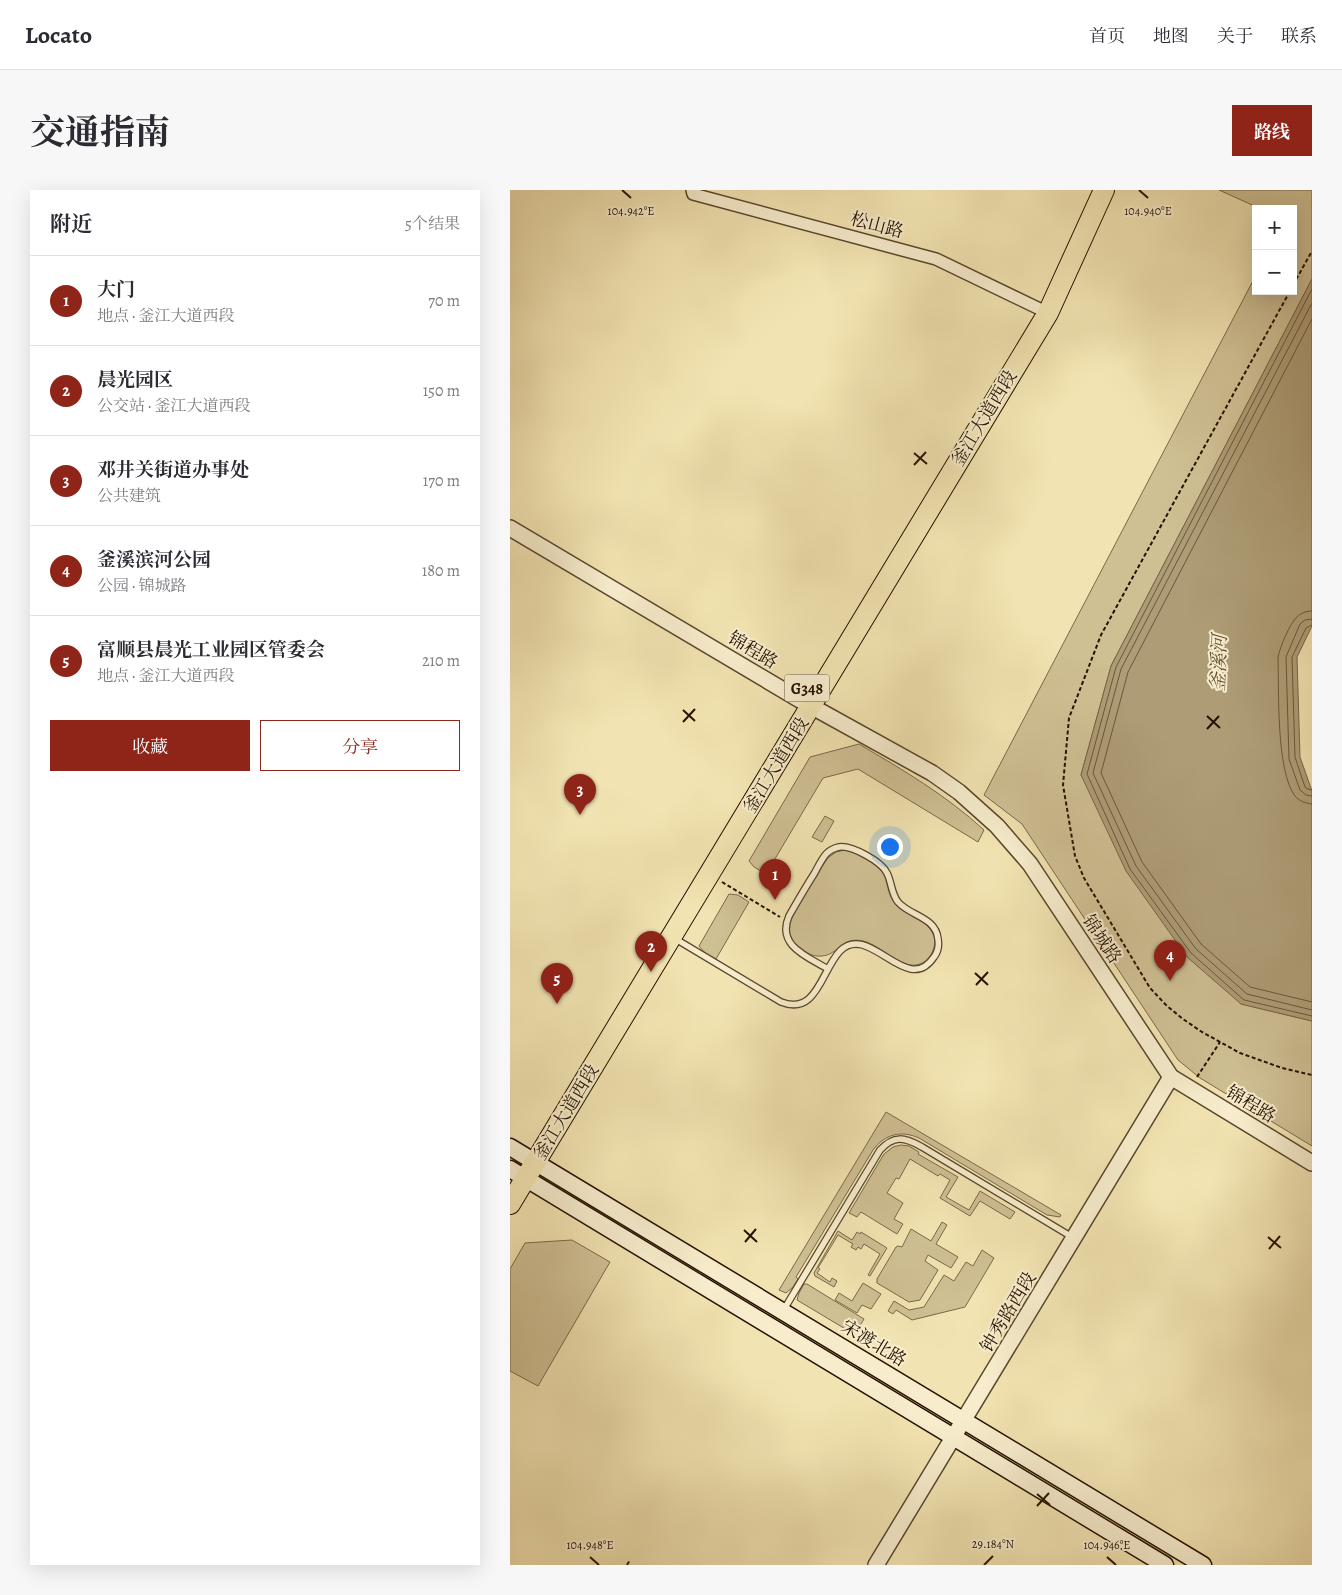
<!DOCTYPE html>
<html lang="zh">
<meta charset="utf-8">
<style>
:root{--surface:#fff;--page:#f7f7f7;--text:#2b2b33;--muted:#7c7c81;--line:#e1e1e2;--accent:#8f2418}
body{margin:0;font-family:Alegreya,"Noto Serif SC",serif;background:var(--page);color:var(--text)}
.controls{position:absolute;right:15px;top:15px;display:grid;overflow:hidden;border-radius:0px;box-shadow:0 5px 20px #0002}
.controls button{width:45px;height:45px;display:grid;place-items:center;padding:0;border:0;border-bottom:1px solid var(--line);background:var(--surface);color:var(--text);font:25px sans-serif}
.you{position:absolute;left:379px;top:656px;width:18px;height:18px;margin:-12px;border:4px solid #fff;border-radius:50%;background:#1a73e8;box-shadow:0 0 0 8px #1a73e833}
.badge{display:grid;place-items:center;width:32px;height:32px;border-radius:50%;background:var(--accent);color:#fff;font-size:16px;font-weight:700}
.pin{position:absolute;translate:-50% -41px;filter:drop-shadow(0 1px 2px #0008)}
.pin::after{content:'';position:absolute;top:26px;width:18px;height:15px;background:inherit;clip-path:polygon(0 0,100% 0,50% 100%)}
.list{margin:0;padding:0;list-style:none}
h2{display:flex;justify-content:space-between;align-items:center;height:65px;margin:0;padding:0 20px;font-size:21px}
h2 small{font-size:16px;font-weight:400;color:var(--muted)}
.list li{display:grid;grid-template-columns:32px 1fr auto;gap:15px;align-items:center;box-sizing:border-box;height:90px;padding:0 20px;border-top:1px solid var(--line)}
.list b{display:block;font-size:19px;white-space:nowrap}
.list p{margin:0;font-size:16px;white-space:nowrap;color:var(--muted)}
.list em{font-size:16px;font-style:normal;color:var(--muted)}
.actions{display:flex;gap:10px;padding:15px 20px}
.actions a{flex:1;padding:11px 0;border:1px solid var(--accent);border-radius:0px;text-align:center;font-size:18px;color:var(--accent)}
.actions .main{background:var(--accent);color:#fff}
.map{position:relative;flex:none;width:802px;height:1375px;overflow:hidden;border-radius:0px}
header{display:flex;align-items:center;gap:30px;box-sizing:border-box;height:70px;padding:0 25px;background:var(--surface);border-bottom:1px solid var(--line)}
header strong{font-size:24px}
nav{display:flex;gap:28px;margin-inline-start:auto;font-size:18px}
.intro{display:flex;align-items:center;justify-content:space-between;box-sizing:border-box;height:120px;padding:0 30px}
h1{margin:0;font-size:35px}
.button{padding:12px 22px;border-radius:0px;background:var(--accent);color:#fff;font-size:18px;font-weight:700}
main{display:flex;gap:30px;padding:0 30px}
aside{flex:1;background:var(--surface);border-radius:0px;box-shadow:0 5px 20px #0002}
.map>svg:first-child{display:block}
.green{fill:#cfc094;stroke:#7a684a}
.water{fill:#ad9c75;stroke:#776446}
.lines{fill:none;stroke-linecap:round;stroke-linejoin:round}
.shore{stroke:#6a563a;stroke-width:1}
.service-casing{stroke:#59462c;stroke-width:8}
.minor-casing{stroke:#59462c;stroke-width:14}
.tertiary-casing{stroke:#59462c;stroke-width:18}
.secondary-casing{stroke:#261100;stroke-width:19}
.trunk-casing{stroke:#261100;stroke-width:22}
.path{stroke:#261100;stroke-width:2;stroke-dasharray:4 2.5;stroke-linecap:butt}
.service{stroke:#f7edcd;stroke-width:5.5}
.minor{stroke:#f7edcd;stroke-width:11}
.tertiary{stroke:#f7edcd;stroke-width:15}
.secondary{stroke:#f7edcd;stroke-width:16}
.trunk{stroke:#f2e4b2;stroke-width:20}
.ticks{fill:none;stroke:#261100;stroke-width:2}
.labels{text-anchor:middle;stroke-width:4;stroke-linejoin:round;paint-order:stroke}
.shield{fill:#f7edcd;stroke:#65533e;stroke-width:1}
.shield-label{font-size:16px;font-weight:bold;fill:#261100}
.street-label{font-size:18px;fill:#261100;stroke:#f7edcd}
.water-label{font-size:19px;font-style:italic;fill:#635035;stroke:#f7edcd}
.ticks-label{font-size:12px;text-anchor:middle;fill:#261100;stroke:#f7edcd;stroke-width:4;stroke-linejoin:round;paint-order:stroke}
</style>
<header>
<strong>Locato</strong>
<nav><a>首页</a><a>地图</a><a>关于</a><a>联系</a></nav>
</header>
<div class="intro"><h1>交通指南</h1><a class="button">路线</a></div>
<main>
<aside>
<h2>附近<small>5个结果</small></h2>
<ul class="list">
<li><span class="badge">1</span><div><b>大门</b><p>地点 · 釜江大道西段</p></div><em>70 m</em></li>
<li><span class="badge">2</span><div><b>晨光园区</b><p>公交站 · 釜江大道西段</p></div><em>150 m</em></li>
<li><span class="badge">3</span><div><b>邓井关街道办事处</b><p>公共建筑</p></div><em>170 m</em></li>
<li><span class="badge">4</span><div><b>釜溪滨河公园</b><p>公园 · 锦城路</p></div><em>180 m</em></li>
<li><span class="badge">5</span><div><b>富顺县晨光工业园区管委会</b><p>地点 · 釜江大道西段</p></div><em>210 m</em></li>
</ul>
<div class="actions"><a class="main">收藏</a><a>分享</a></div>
</aside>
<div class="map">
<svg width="802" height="1375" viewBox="0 0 802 1375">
<rect width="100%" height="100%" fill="#f2e4b2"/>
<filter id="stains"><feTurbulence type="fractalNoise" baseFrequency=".004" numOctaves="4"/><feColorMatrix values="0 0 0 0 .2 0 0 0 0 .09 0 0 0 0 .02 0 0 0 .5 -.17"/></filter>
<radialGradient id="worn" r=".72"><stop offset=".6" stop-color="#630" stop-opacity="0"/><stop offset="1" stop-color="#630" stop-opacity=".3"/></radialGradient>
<g class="green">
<polygon points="709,0 802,0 802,89 601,476 571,585 731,814 802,831 802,956 690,888 668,870 512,634 474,605 746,85 746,101 783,101 783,19 751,19"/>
<path d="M 349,554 C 393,580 436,605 474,640 L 468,652 L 348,579 L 313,588 L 256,684 L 244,677 L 239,671 L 300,567 Z"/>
<polygon points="315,626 324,631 312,652 302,647"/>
<path d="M 335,660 C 348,663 370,674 375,687 C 378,697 379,707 386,715 C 395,725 412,728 420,739 C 424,744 426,750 424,757 C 423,762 419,769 414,772 C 394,785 372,755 353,751 C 332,746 328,765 312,766 C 303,767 297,763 291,758 C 283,753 278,746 279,736 C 280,726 311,677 319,667 L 326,662 Z"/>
<polygon points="219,704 228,705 239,712 206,769 195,763 189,756"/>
<path d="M 376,922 L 551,1025 L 550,1027 L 537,1025 L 409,948 C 391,940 375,944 363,960 L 286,1087 L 288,1089 L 283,1097 L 276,1103 L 269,1100 Z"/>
<polygon points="391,955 399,956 409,962 408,964 448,987 436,1007 459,1020 470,1001 505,1022 500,1029 470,1011 460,1026 430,1008 440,990 430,984 428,986 400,969 389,989 386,988 377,1003 393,1013 384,1029 393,1034 387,1044 351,1022 347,1027 339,1023 374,964 383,957"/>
<polygon points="432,1032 437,1035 426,1054 448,1067 441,1078 418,1065 415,1071 428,1080 410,1110 399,1112 367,1093 367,1089 386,1057 388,1056 392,1057 401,1039 421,1051"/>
<polygon points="328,1041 342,1050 347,1042 350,1044 351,1042 377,1058 360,1086 358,1085 370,1064 354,1054 351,1059 348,1057 346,1060 341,1057 343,1054 328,1045 308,1078 310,1079 307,1083 320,1092 322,1088 327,1091 324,1097 305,1086 304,1083"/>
<polygon points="62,1050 100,1072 28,1196 0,1181 0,1079 15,1053"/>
<polygon points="472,1060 484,1068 455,1117 402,1130 386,1120 383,1124 378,1121 384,1111 399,1120 414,1117 434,1085 444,1091 456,1072 463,1076"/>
<polygon points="353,1093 371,1104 361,1119 352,1115 347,1123 325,1110 329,1103 342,1111"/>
<path d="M 294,1094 L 297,1094 L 354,1129 C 350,1136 347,1141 337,1140 L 287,1110 L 289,1103 Z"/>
</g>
<polygon class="water" points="802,89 802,436 787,467 790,567 802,601 802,831 731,814 677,767 616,681 571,585 601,476"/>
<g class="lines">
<g class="shore">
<polyline points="802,99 606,477 577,584 620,679 681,763 734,810 802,826"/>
<polyline points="802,113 611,479 583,583 626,676 686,759 737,804 802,820"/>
<polyline points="802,129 618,482 591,583 632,672 691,754 740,797 802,812"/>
<path d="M 802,421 C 796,421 791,423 787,427 C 780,433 770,457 768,467 C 769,500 766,581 785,606 C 789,611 795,613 802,614"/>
<polyline points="802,429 795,430 790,434 776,467 779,569 790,600 796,605 802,606"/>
<polyline points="802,435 796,438 782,467 785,567 795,597 798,599 802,600"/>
</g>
<defs>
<g id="service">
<path d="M 164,748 L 271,812 C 307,826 311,781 330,761 C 359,731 397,808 424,767 C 428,762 429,755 428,749 C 426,727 400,726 388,712 C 381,703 382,693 377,683 C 372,672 342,655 329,657 C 324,658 319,661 316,664 C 311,670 308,677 304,684 C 295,698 287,712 279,726 C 266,756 298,767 318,779"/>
<path d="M 273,1121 L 370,960 C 384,945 394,947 412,957 L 562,1047"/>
</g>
<polyline id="minor" points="182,0 183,4 426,69 538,123"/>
<g id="tertiary">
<polyline points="0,338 290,510 422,583 449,602 487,636 520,674 661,887 802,973"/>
<polyline points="366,1375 661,887"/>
</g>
<g id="secondary">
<polyline points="0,957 693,1375"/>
<polyline points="0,979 655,1375"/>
</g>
<polyline id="trunk" points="0,1014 538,123 594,0"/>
</defs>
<use href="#service" class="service-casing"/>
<use href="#minor" class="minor-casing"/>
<use href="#tertiary" class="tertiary-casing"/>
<use href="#secondary" class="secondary-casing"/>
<use href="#trunk" class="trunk-casing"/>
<g class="path">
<polyline points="783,95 802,61"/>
<polyline points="780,101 591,445 559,528 553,595 565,666 574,688 640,798 657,816 673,829 692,842 730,863 772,878 802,885"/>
<polyline points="212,692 270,727"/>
<polyline points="687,887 710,852"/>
<polyline points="117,1375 120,1370"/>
</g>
<use href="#service" class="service"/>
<use href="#minor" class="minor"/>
<use href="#tertiary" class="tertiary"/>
<use href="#secondary" class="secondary"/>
<use href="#trunk" class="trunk"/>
</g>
<path class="ticks" d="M 112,0 L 121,8M 629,0 L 638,8M 404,263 L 417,274M 404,275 L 416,262M 173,520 L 185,531M 697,526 L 710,538M 173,532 L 185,519M 697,539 L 709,526M 465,783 L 478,795M 466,795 L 478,782M 234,1040 L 247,1052M 758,1047 L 771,1058M 235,1052 L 246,1039M 759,1059 L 770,1046M 527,1304 L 540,1315M 527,1316 L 539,1303M 80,1367 L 89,1375M 597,1367 L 606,1375M 474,1375 L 483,1366"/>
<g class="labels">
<rect class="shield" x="274.5" y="484.5" width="45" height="27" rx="4"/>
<g class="shield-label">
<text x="297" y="504">G348</text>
</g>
<g class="street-label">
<text transform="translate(367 35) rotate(15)" y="6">松山路</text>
<text transform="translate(474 228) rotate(-59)" y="6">釜江大道西段</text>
<text transform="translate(243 460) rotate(31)" y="6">锦程路</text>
<text transform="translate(266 575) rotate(-59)" y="6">釜江大道西段</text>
<text transform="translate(592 749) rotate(56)" y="6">锦城路</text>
<text transform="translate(741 914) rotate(31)" y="6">锦程路</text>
<text transform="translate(56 922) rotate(-59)" y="6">釜江大道西段</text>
<text transform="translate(498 1122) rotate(-59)" y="6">钟秀路西段</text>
<text transform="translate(364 1153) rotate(31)" y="6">宋渡北路</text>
</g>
<g class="water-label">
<text transform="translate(708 473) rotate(-88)" y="7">釜溪河</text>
</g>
</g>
<g class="ticks-label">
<text x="121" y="25">104.942°E</text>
<text x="638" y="25">104.940°E</text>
<text x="483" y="1358">29.184°N</text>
<text x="80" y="1359">104.948°E</text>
<text x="597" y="1359">104.946°E</text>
</g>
<rect width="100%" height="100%" filter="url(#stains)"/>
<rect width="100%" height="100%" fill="url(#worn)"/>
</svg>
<div class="controls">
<button>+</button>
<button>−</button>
</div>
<div class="you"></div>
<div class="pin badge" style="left:265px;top:710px">1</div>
<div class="pin badge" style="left:141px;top:782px">2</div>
<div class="pin badge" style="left:70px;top:625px">3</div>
<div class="pin badge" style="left:660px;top:791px">4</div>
<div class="pin badge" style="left:47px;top:814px">5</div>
</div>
</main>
